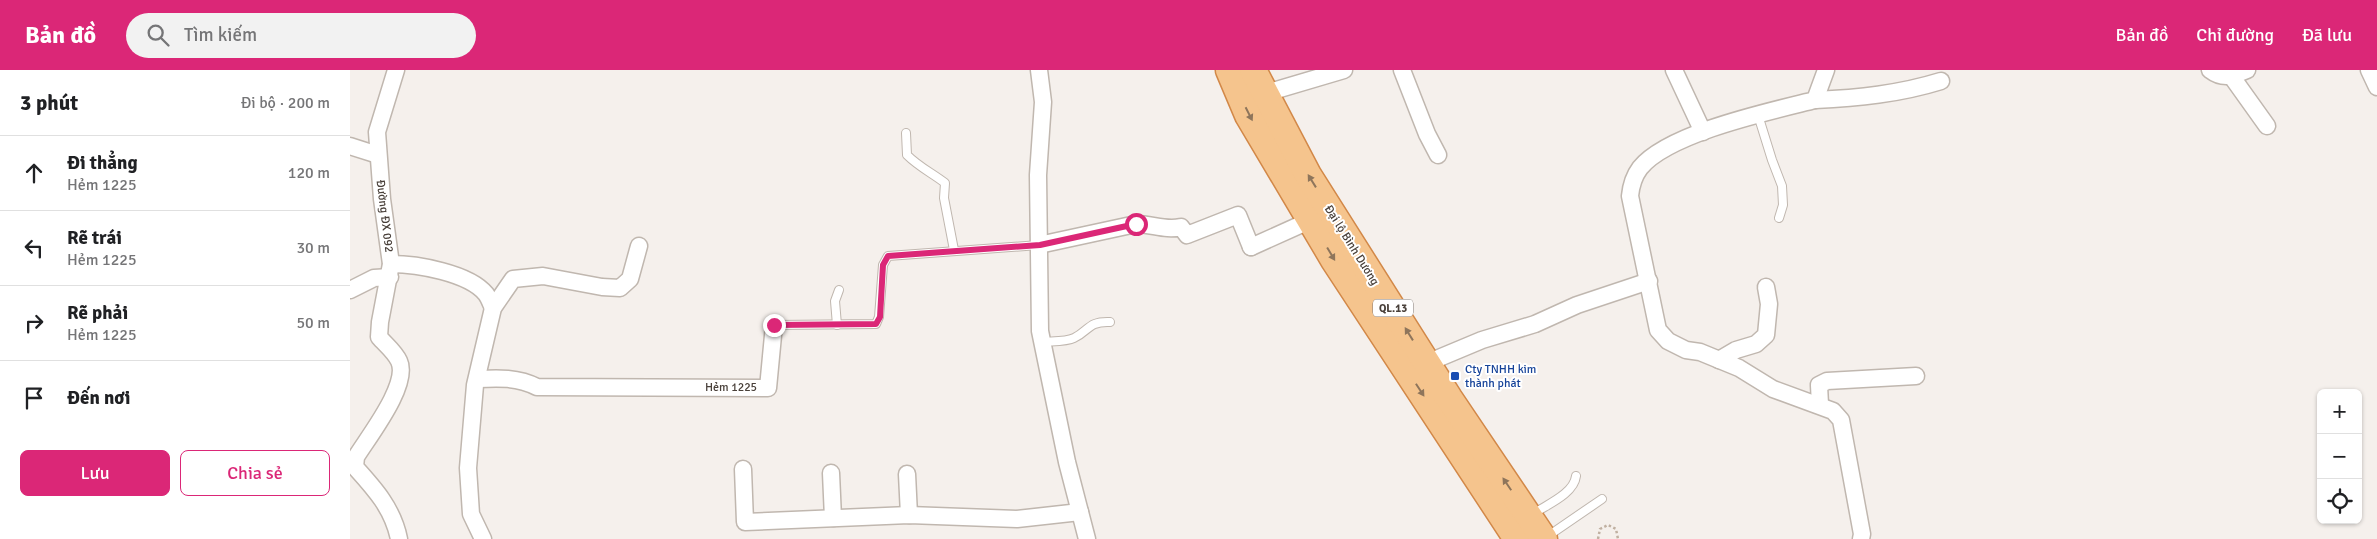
<!DOCTYPE html>
<html lang="vi">
<meta charset="utf-8">
<style>
:root{--surface:#fff;--page:#f2f2f2;--text:#202124;--muted:#757577;--line:#e0e0e0;--accent:#db2777}
body{margin:0;font-family:Signika,sans-serif;background:var(--page);color:var(--text)}
.controls{position:absolute;right:15px;bottom:15px;display:grid;overflow:hidden;border-radius:8px;box-shadow:0 1px 4px #0004}
.controls button{width:45px;height:45px;display:grid;place-items:center;padding:0;border:0;border-bottom:1px solid var(--line);background:var(--surface);color:var(--text);font:25px sans-serif}
.stop{position:absolute;width:15px;height:15px;margin:-11px;border:4px solid #db2777;border-radius:50%;background:#fff}
.stop.end{background:#db2777;border-color:#fff;box-shadow:0 1px 5px #0008}
.list{margin:0;padding:0;list-style:none}
h2{display:flex;justify-content:space-between;align-items:center;height:65px;margin:0;padding:0 20px;font-size:21px}
h2 small{font-size:16px;font-weight:400;color:var(--muted)}
.list li{display:grid;grid-template-columns:32px 1fr auto;gap:15px;align-items:center;box-sizing:border-box;height:75px;padding:0 20px;border-top:1px solid var(--line)}
.list b{display:block;font-size:19px;white-space:nowrap}
.list p{margin:0;font-size:16px;white-space:nowrap;color:var(--muted)}
.list em{font-size:16px;font-style:normal;color:var(--muted)}
.actions{display:flex;gap:10px;padding:15px 20px}
.actions a{flex:1;padding:11px 0;border:1px solid var(--accent);border-radius:8px;text-align:center;font-size:18px;color:var(--accent)}
.actions .main{background:var(--accent);color:#fff}
.icon{flex:none;width:28px;height:28px;fill:none;stroke:currentColor;stroke-width:2;stroke-linecap:round;stroke-linejoin:round}
.map{position:relative;flex:none;width:2027px;height:469px;overflow:hidden}
header{display:flex;align-items:center;gap:30px;box-sizing:border-box;height:70px;padding:0 25px;background:var(--accent);color:#fff}
header strong{font-size:24px}
nav{display:flex;gap:28px;margin-inline-start:auto;font-size:18px}
.search{width:350px;height:45px;background:var(--page);display:flex;align-items:center;gap:12px;box-sizing:border-box;padding:0 18px;border-radius:28px;color:var(--muted);font-size:19px}
main{display:flex}
aside{flex:1;background:var(--surface)}
.map>svg:first-child{display:block}
.lines{fill:none;stroke-linecap:round;stroke-linejoin:round}
.service-casing{stroke:#c0b7af;stroke-width:10}
.minor-casing{stroke:#c0b7af;stroke-width:19}
.trunk-casing{stroke:#d28848;stroke-width:29}
.path{stroke:#c0b0a1;stroke-width:2.5;stroke-dasharray:2.5 2.5;stroke-linecap:butt}
.service{stroke:#fff;stroke-width:8}
.minor{stroke:#fff;stroke-width:16}
.trunk{stroke:#f5c48d;stroke-width:26}
.oneway{fill:#8e755b}
.route{stroke:#db2777;stroke-width:6}
.transit-dot{fill:#1a4fb4;stroke:#fff;stroke-width:2}
.labels{text-anchor:middle;stroke-width:4;stroke-linejoin:round;paint-order:stroke}
.shield{fill:#fff;stroke:#807975;stroke-width:1}
.shield-label{font-size:11px;font-weight:bold;fill:#49403a}
.street-label{font-size:12px;fill:#49403a;stroke:#fff}
.transit-label{font-size:12px;fill:#164399;stroke:#fff;text-anchor:start}
</style>
<header>
<strong>Bản đồ</strong>
<div class="search"><svg class="icon" aria-label="search" viewBox="0 0 24 24"><circle cx="10" cy="10" r="6"/><path d="M15 15l6 6"/></svg>Tìm kiếm</div>
<nav><a>Bản đồ</a><a>Chỉ đường</a><a>Đã lưu</a></nav>
</header>
<main>
<aside>
<h2>3 phút<small>Đi bộ · 200 m</small></h2>
<ul class="list">
<li><svg class="icon" aria-label="ahead" viewBox="0 0 24 24"><path d="M12 20V5M6 11l6-6 6 6"/></svg><div><b>Đi thẳng</b><p>Hẻm 1225</p></div><em>120 m</em></li>
<li><svg class="icon" aria-label="left" viewBox="0 0 24 24"><path d="M17 20v-9H6M10 6l-5 5 5 5"/></svg><div><b>Rẽ trái</b><p>Hẻm 1225</p></div><em>30 m</em></li>
<li><svg class="icon" aria-label="right" viewBox="0 0 24 24"><path d="M7 20v-9h11M14 6l5 5-5 5"/></svg><div><b>Rẽ phải</b><p>Hẻm 1225</p></div><em>50 m</em></li>
<li><svg class="icon" aria-label="arrive" viewBox="0 0 24 24"><path d="M6 21V4h12l-3 4 3 4H6"/></svg><div><b>Đến nơi</b></div></li>
</ul>
<div class="actions"><a class="main">Lưu</a><a>Chia sẻ</a></div>
</aside>
<div class="map">
<svg width="2027" height="469" viewBox="0 0 2027 469">
<rect width="100%" height="100%" fill="#f5f0ec"/>
<g class="lines">
<defs>
<g id="service">
<polyline points="1408,45 1422,90 1432,116 1433,135 1429,148"/>
<path d="M 556,63 L 557,85 C 569,97 582,103 595,113 L 594,128 L 604,180"/>
<polyline points="424,255 526,254 529,247 533,195 538,186 689,175"/>
<polyline points="487,255 485,231 489,220"/>
<path d="M 692,272 C 701,271 716,272 724,268 C 739,261 738,251 760,252"/>
<path d="M 1183,444 C 1196,435 1224,424 1226,406"/>
<polyline points="1198,466 1252,429"/>
</g>
<g id="minor">
<path d="M 46,0 L 27,62 L 32,129 L 41,194 L 30,252 L 29,267 C 35,274 45,282 49,291 C 60,314 19,366 6,387 L 5,397 C 25,419 43,439 49,469"/>
<polyline points="689,0 693,32 688,105 690,261 717,392 737,469"/>
<polyline points="1052,0 1077,64 1088,85"/>
<polyline points="1324,0 1353,62"/>
<path d="M 1476,0 L 1465,30 C 1421,41 1318,63 1290,98 C 1284,106 1281,116 1280,126 L 1308,260 L 1318,271 L 1336,280 L 1350,282 L 1389,298 L 1423,319 L 1483,341 L 1491,350 L 1512,464 L 1511,469"/>
<path d="M 1860,0 C 1873,10 1883,6 1897,0"/>
<polyline points="2019,0 2027,17"/>
<polyline points="1882,7 1917,56"/>
<polyline points="916,23 994,0"/>
<path d="M 1465,30 C 1508,28 1549,24 1591,11"/>
<polyline points="0,76 28,85"/>
<path d="M 689,175 L 786,154 C 802,154 816,161 831,157 L 837,165 L 888,145 L 901,177"/>
<polyline points="901,177 961,150"/>
<path d="M 41,194 C 67,194 119,203 136,224 C 139,228 141,234 143,238"/>
<polyline points="0,220 24,208 40,207"/>
<polyline points="1369,290 1386,280 1406,274 1416,265 1419,234 1416,217"/>
<polyline points="1077,293 1132,270 1185,254 1227,235 1299,211"/>
<path d="M 127,309 C 148,308 168,307 187,317 L 418,318 L 424,255"/>
<polyline points="1470,335 1469,315 1477,311 1566,306"/>
<polyline points="393,399 395,452 559,445 667,449 730,442"/>
<polyline points="481,403 483,448"/>
<polyline points="557,404 559,445"/>
<polyline points="133,469 121,444 118,398 125,315 143,238 163,209 193,206 252,217 270,218 280,209 289,176"/>
</g>
<g id="trunk">
<polyline points="879,0 898,45 984,190 1167,469"/>
<polyline points="903,0 958,105 1099,328 1194,469"/>
</g>
</defs>
<use href="#service" class="service-casing"/>
<use href="#minor" class="minor-casing"/>
<use href="#trunk" class="trunk-casing"/>
<polyline class="path" points="1248,469 1250,459 1258,455 1266,459 1268,469"/>
<use href="#service" class="service"/>
<use href="#minor" class="minor"/>
<use href="#trunk" class="trunk"/>
</g>
<defs><path id="oneway-solid" d="M-6-.8H1V-3.2L6.5 0L1 3.2V.8H-6Z" transform="scale(1.25)"/></defs>
<g class="oneway">
<use href="#oneway-solid" transform="translate(899 44) rotate(63)"/>
<use href="#oneway-solid" transform="translate(962 111) rotate(-122)"/>
<use href="#oneway-solid" transform="translate(981 184) rotate(59)"/>
<use href="#oneway-solid" transform="translate(1059 264) rotate(-122)"/>
<use href="#oneway-solid" transform="translate(1070 320) rotate(57)"/>
<use href="#oneway-solid" transform="translate(1157 414) rotate(-124)"/>
</g>
<g class="lines">
<polyline class="route" points="424,255 526,254 530,247 533,195 538,186 690,175 786,154"/>
</g>
<rect class="transit-dot" x="1100" y="301" width="10" height="10" rx="2.5"/>
<g class="labels">
<rect class="shield" x="1023" y="229.5" width="40" height="17" rx="4"/>
<g class="shield-label">
<text x="1043" y="242">QL.13</text>
</g>
<g class="street-label">
<text transform="translate(35 146) rotate(83)" y="4">Đường ĐX 092</text>
<text transform="translate(1002 175) rotate(58)" y="4">Đại lộ Bình Dương</text>
<text x="381" y="321">Hẻm 1225</text>
</g>
<g class="transit-label">
<text x="1115" y="303">Cty TNHH kim<tspan x="1115" dy="14">thành phát</tspan></text>
</g>
</g>
</svg>
<div class="controls">
<button>+</button>
<button>−</button>
<button><svg class="icon" aria-label="locate" viewBox="0 0 24 24"><circle cx="12" cy="12" r="6"/><path d="M12 2v4M12 18v4M2 12h4M18 12h4"/></svg></button>
</div>
<div class="stop" style="left:786px;top:154px"></div>
<div class="stop end" style="left:424px;top:255px"></div>
</div>
</main>
